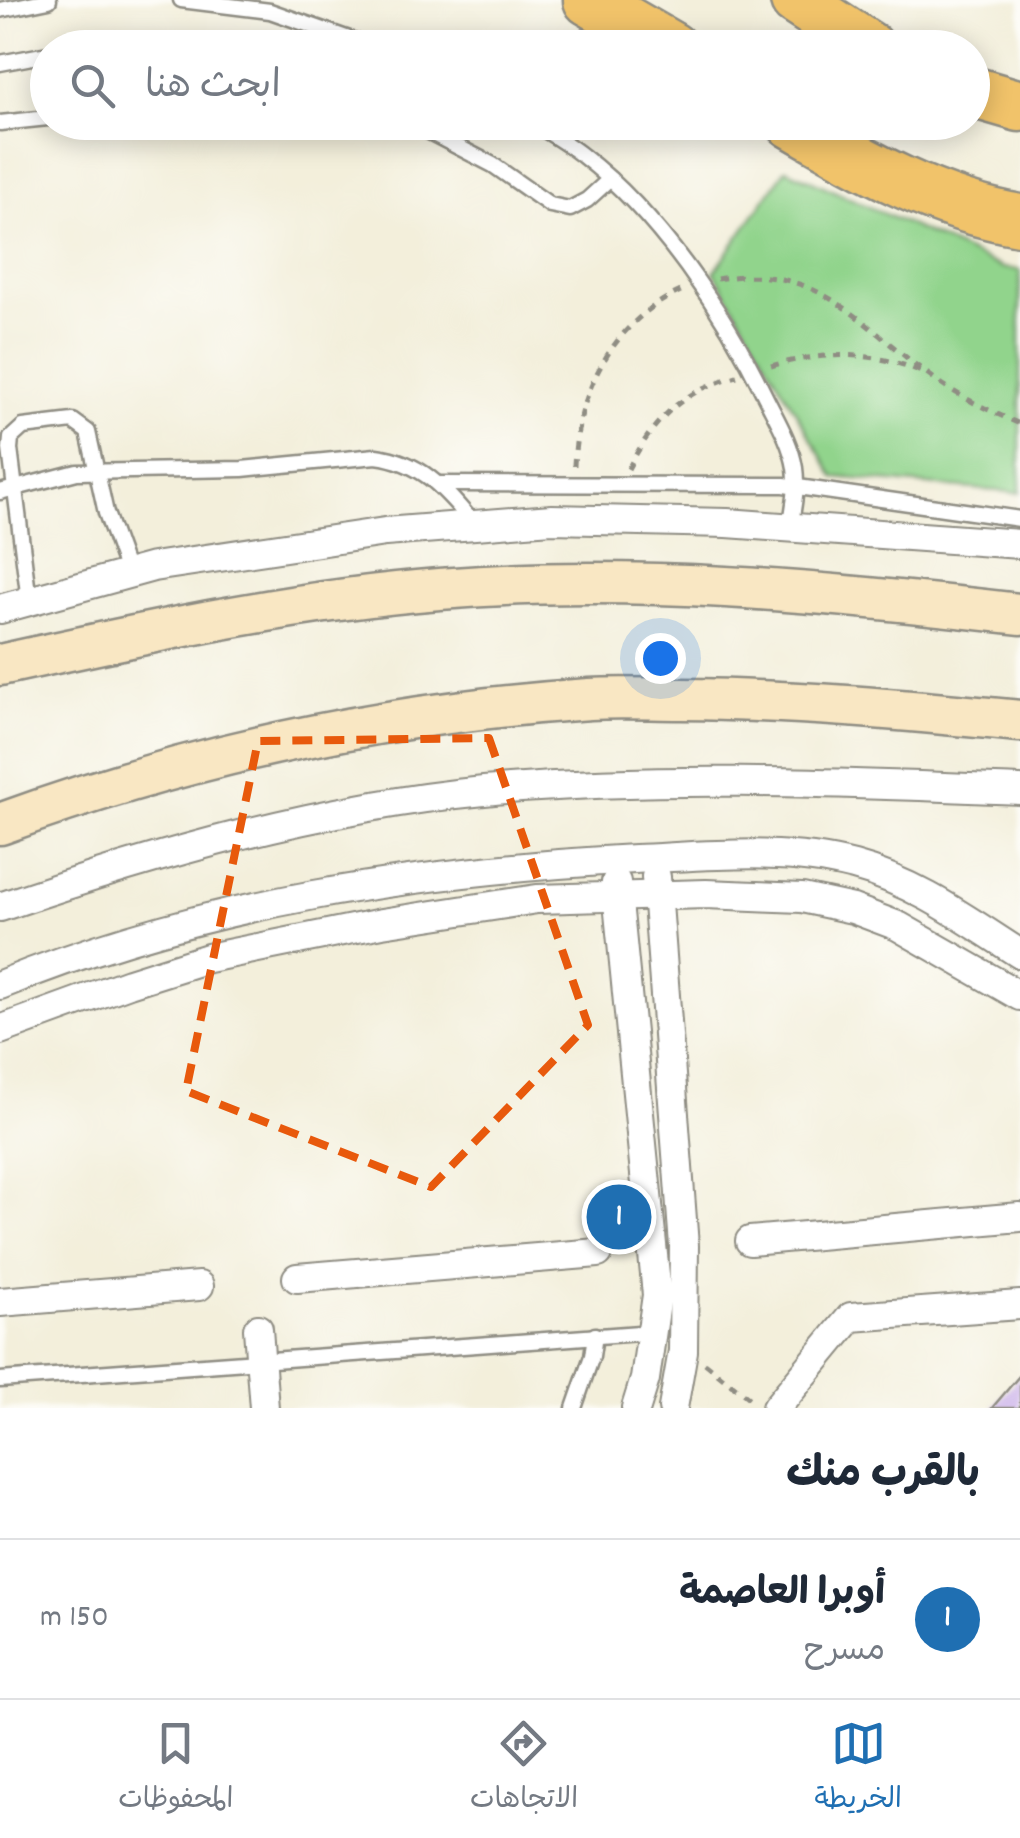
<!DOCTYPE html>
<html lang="ar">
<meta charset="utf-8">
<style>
:root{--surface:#fff;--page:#f6f6f7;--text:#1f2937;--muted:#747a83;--line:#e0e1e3;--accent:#1f6fb2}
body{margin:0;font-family:Dekko,"Playpen Sans Arabic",sans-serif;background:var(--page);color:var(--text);direction:rtl}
.you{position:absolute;left:660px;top:658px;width:35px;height:35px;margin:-25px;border:8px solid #fff;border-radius:50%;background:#1a73e8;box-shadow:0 0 0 15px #1a73e833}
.badge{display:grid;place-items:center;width:65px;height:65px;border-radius:50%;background:var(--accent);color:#fff;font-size:32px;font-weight:700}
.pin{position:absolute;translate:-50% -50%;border:5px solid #fff;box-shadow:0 2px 10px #0006}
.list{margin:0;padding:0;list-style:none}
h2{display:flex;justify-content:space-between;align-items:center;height:130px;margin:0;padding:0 40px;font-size:42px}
h2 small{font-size:32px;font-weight:400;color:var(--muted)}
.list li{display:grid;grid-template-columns:65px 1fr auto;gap:30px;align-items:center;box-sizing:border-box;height:160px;padding:0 40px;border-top:2px solid var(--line)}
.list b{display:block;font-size:38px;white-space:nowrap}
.list p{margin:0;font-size:32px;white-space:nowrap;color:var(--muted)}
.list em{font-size:32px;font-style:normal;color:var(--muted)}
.icon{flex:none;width:55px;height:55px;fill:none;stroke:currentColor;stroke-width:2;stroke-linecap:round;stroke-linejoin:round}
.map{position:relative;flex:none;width:1020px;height:1408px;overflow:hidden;direction:ltr}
.search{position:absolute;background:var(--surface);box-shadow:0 5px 25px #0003;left:30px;right:30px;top:30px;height:110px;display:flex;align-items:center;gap:25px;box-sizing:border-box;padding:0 35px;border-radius:55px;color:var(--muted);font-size:38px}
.sheet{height:290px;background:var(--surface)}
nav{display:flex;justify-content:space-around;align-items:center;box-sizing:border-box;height:140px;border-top:2px solid var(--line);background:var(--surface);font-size:28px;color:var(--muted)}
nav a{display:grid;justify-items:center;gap:5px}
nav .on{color:var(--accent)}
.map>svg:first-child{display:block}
.green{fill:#91d48c;stroke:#5e805c;stroke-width:2.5}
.building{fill:#ceb5eb}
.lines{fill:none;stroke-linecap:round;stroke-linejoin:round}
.lane-casing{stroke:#8f8d83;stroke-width:19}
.street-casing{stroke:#8f8d83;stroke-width:32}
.secondary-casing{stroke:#8f8d83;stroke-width:45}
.highway-casing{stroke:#8f8d83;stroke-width:55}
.path{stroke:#8f8d83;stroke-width:5;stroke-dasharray:8 8;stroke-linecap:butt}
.lane{stroke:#fff;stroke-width:14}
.street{stroke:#fff;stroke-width:28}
.secondary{stroke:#f9e7c3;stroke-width:40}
.highway{stroke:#f1c36a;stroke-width:50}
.marked{fill:none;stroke:#e8590c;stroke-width:8;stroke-dasharray:20 12;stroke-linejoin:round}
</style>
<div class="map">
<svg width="1020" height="1408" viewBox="0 0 1020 1408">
<rect width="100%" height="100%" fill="#fdfcf7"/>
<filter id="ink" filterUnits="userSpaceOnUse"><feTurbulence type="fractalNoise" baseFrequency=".01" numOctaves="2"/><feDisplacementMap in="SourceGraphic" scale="20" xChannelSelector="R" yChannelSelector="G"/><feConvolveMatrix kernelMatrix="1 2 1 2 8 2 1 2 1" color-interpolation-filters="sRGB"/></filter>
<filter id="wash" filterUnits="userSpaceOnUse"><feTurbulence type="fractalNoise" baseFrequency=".0048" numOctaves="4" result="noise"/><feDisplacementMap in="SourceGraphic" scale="40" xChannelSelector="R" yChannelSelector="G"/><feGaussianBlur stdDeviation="2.25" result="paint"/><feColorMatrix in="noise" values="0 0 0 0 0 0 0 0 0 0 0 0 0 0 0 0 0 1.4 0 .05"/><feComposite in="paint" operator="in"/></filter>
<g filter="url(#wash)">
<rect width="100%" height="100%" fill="#f3efdb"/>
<polygon class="green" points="786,169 1003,268 1020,270 1020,493 834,477 714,272"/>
<g id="blocks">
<polygon class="building" points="1020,1375 1020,1408 992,1408"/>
</g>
</g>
<g filter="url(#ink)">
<use href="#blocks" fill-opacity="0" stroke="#8f8d83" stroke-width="2.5"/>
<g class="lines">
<defs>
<g id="lane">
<polyline points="181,0 270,11 375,48"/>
<polyline points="0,10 49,0"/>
<polyline points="0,63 48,54"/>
<polyline points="410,122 493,165 550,205 570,209 587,200 610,179"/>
<path d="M 532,122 C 549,133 567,143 583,156 C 658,214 725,313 766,398 C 777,420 791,443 795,468 C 798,489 793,508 790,529"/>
<polyline points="0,123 48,118"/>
<polyline points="440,484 784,485 1020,519"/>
<path d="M 0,492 L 77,472 L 242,469 L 376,456 C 423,462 445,490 475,525"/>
<polyline points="29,601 10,449 11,438 23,427 73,421 88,432 106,513 128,574"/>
<polyline points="0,1380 653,1332"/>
<polyline points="574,1408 592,1356 595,1335"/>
</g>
<g id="street">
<polyline points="0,609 153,567 385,532 552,519 727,523 1020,544"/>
<polyline points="656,877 684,1246 683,1351 673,1408"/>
<polyline points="616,882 657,1295 645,1379 636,1408"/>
<path d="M 0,907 C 156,854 319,807 484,791 C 664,775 840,783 1020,790"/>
<path d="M 0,985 C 203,902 418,871 635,859 C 706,856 784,847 854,866 C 915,882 967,920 1020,954"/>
<polyline points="0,1030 129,983 208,958 382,923 537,899 706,894 802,898 853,909 898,926 1020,996"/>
<polyline points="750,1241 1020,1217"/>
<polyline points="297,1278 598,1253"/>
<polyline points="0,1302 199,1286"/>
<polyline points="258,1329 264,1408"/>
<polyline points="776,1408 851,1317 1020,1305"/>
</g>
<g id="secondary">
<path d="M 0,665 C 145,633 291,601 439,589 C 632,573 828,592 1020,614"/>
<path d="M 0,824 C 189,755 389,712 590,699 C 620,697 651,699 681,699 C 795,700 907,710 1020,721"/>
</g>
<g id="highway">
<polyline points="589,0 672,48"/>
<polyline points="796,0 870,48"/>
<polyline points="972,92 1020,106"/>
<path d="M 791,122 C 862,164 937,206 1020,220"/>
</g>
</defs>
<use href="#lane" class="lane-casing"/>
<use href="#street" class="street-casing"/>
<use href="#secondary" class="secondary-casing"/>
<use href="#highway" class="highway-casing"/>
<g class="path">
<path d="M 717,279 C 820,262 858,324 932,377 C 959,397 990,411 1020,424"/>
<path d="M 771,366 C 821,352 874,350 921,372"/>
<path d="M 574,466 C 577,392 613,320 683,290"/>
<path d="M 628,469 C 655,418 680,392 737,376"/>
<polyline points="705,1363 751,1400"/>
</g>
<use href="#lane" class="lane"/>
<use href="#street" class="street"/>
<use href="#secondary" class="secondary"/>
<use href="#highway" class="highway"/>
</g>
</g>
<path class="marked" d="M 489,738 L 588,1025 L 431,1187 L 186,1091 L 258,741 Z"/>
</svg>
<div class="you"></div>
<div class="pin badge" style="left:619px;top:1217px">1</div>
<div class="search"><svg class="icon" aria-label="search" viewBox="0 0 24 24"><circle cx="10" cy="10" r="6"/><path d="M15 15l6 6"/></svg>ابحث هنا</div>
</div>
<section class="sheet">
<h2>بالقرب منك<small></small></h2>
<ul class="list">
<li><span class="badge">1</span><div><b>أوبرا العاصمة</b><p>مسرح</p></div><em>150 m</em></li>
</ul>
</section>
<nav>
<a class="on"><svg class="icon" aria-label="map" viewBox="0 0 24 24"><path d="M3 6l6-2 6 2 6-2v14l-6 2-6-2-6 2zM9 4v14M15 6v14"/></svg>الخريطة</a>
<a><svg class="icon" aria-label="directions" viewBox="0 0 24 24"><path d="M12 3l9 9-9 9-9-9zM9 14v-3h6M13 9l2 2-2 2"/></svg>الاتجاهات</a>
<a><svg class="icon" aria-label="saved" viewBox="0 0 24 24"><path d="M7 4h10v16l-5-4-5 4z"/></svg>المحفوظات</a>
</nav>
